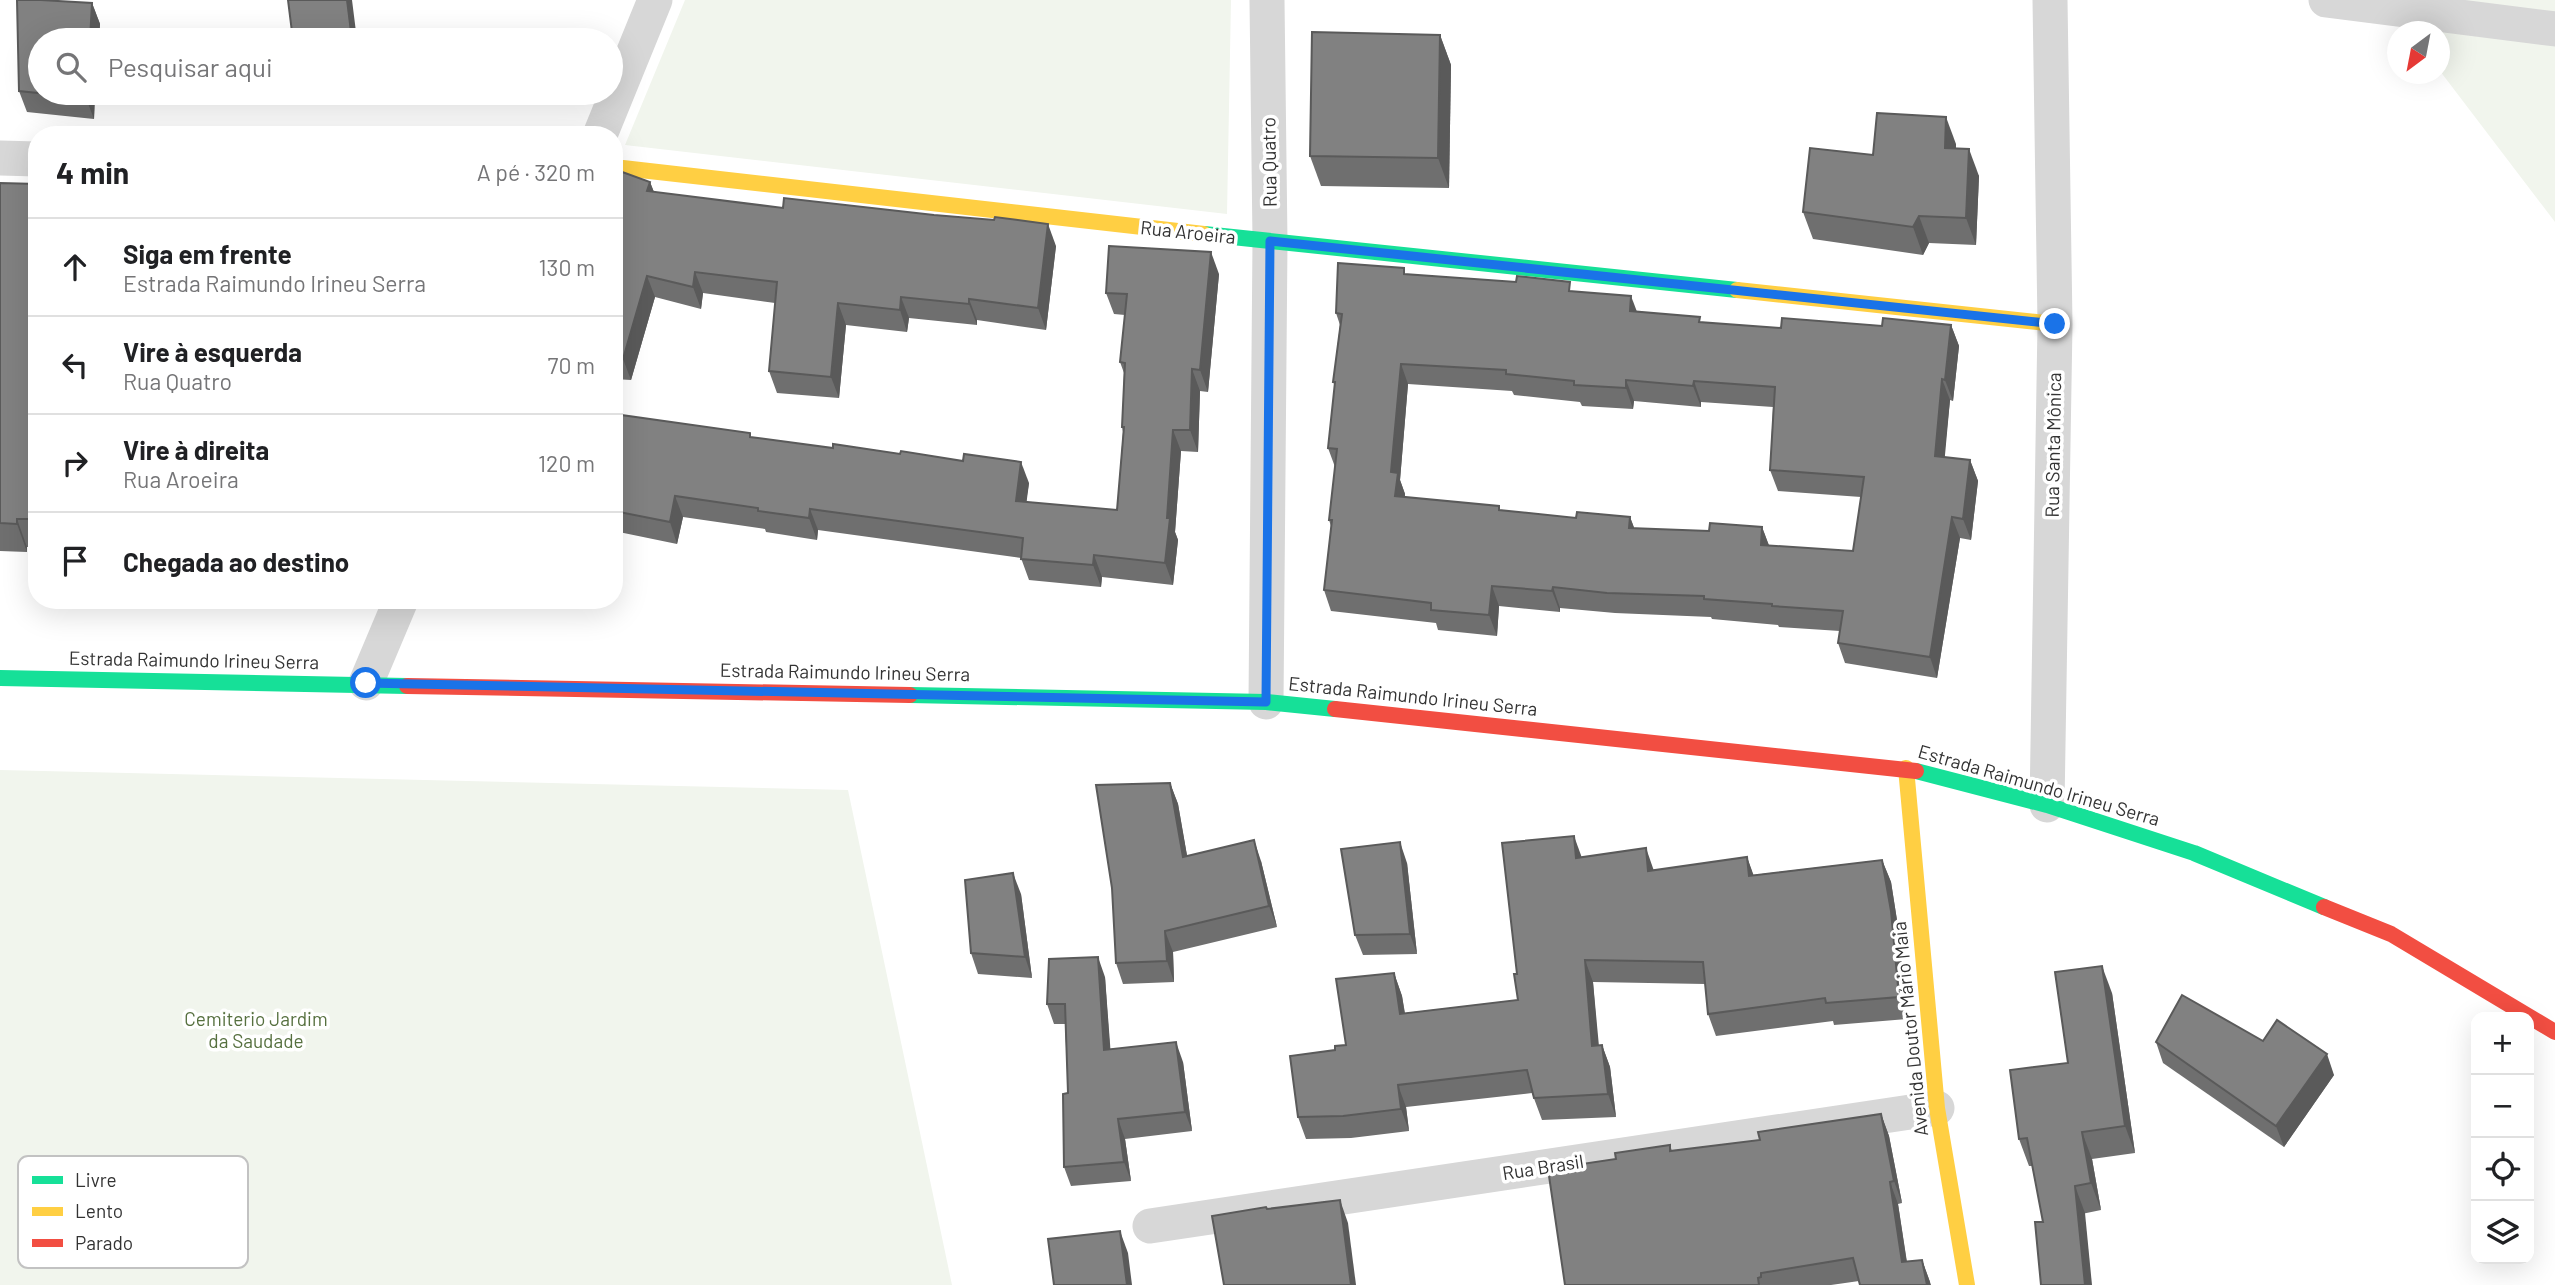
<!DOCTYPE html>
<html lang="pt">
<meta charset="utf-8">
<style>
:root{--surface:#fff;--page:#f6f6f6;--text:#202124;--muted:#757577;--line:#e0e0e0}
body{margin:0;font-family:Barlow,sans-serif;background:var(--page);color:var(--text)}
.controls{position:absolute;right:21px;bottom:21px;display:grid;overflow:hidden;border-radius:14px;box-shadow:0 7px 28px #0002}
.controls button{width:63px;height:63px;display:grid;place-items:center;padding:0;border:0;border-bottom:2px solid var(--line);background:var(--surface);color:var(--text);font:35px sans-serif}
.compass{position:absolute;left:2387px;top:21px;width:63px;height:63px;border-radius:50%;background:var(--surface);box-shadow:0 7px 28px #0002;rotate:212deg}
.stop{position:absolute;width:21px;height:21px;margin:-16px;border:5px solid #1a73e8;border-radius:50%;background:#fff}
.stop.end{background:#1a73e8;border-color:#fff;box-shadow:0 2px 7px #0008}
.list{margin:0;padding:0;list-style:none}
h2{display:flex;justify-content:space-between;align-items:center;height:91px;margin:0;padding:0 28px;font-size:30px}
h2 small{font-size:23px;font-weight:400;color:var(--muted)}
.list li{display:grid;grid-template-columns:46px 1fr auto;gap:21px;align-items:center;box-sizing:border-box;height:98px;padding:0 28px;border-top:2px solid var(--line)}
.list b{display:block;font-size:26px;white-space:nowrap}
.list p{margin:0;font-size:23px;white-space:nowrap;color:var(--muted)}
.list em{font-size:23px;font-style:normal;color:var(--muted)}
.icon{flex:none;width:38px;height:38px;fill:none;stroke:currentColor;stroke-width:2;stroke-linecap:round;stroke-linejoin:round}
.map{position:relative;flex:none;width:2555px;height:1285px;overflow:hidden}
.search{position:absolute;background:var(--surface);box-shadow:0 7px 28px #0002;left:28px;top:28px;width:595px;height:77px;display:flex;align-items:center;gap:18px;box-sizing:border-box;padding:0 24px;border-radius:38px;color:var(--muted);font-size:26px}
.panel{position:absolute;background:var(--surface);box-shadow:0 7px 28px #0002;left:28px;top:126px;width:595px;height:483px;border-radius:28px}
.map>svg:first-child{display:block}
.green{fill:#f1f5ed}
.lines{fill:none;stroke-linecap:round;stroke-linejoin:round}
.street{stroke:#d7d7d7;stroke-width:35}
.fast{stroke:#16e098;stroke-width:16}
.slow{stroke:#ffcf43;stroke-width:16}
.jam{stroke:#f24e42;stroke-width:16}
.wall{fill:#6f6f6f;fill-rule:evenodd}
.shaded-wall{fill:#5a5a5a}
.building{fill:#818181;stroke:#5a5a5a;stroke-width:2;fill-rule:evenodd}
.route{stroke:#1a73e8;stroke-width:9}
.labels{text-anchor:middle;stroke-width:7;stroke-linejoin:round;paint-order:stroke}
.street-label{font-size:19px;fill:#333;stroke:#fff}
.park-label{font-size:19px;fill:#56703f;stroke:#fff}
.key{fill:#fff;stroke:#c2c2c2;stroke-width:2}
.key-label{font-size:19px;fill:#333}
</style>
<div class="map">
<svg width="2555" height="1285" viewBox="0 0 2555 1285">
<rect width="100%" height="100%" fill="#fff"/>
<g class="green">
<polygon points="685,0 1231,0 1227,214 625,145"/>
<polygon points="2386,0 2555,0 2555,222 2440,71 2440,32 2410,31"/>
<polygon points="0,770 848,790 952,1285 0,1285"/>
</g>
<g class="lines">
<g class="street">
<polyline points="2326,0 2555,29"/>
<polyline points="600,135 655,0"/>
<polyline points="0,158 37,159"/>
<polyline points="366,683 401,600"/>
<polyline points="1266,702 1270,241 1267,0"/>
<polyline points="2047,805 2055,324 2050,0"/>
<polyline points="1150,1226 1937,1108"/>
</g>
<g class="fast">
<polyline points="1204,234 1737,290"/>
<polyline points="0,678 407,686"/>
<polyline points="910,695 1266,702 1335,709"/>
<polyline points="1916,771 2047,805 2194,853 2324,907"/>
</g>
<g class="slow">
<polyline points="614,167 1204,234"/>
<polyline points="1737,290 2055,324"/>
<polyline points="1906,768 1937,1108 1967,1285"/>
</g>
<g class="jam">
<polyline points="407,686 910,695"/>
<polyline points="1335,709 1916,771"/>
<polyline points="2324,907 2391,934 2555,1032"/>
</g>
</g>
<g class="wall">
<polygon points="17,0 41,0 92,3 100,24 99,40 40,40 40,93 95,93 94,119 27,112 19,91"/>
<polygon points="1440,35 1451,65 1449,188 1321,186 1310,156"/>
<polygon points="1956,144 1956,148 1979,176 1976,245 1929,243 1923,255 1813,239 1803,212 1873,155"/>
<polygon points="614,169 650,182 654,192 1056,246 1046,330 977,320 977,325 909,318 907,332 846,325 839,398 777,393 769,371 775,303 703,293 701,309 655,297 631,380 614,379"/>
<polygon points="0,183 37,184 37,547 27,547 27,552 0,551"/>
<polygon points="1219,274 1208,392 1200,391 1198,452 1181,451 1175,532 1178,540 1173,585 1102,577 1101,587 1029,580 1021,558 818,530 817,540 766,532 765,529 683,517 677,544 614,531 614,414 1029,483 1026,502 1117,510 1123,432 1122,427 1124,373 1120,362 1125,315 1114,314 1106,293"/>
<path d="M 1406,274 L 1573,291 L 1637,312 L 1701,322 L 1781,328 L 1951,325 L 1959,346 L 1953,401 L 1950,400 L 1944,457 L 1970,460 L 1978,481 L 1971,540 L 1960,538 L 1937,678 L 1845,663 L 1838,643 L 1840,631 L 1779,627 L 1778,625 L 1712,619 L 1711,617 L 1615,613 L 1560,608 L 1560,612 L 1499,606 L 1497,636 L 1438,630 L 1436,623 L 1331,611 L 1324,590 L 1331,526 L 1329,520 L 1335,467 L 1328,448 L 1335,386 L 1333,382 L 1340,325 L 1336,313 ZM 1408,384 L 1512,391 L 1514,395 L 1580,402 L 1582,406 L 1633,409 L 1634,401 L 1701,407 L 1701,402 L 1773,407 L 1770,470 L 1778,491 L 1861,497 L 1853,551 L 1769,546 L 1762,527 L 1709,531 L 1634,528 L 1630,517 L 1576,518 L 1500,510 L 1405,497 L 1405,494 L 1400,480 Z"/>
<polygon points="1170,783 1178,804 1187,856 1261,861 1277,927 1173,952 1174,982 1123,984 1116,963"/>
<polygon points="1582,857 1654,870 1747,857 1753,875 1882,860 1891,882 1899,933 1907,1019 1834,1025 1833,1021 1716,1036 1708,1014 1705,984 1593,982 1598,1045 1602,1045 1610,1067 1616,1117 1542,1120 1532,1093 1406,1107 1409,1131 1351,1138 1306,1139 1298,1117 1335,1050 1346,1045 1394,973 1402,996 1405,1013 1518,1000 1517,974"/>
<polygon points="1407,863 1417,954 1363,955 1355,935"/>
<polygon points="1021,894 1032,978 978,974 971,953"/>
<polygon points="1105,977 1110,1050 1183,1062 1192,1131 1125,1139 1131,1181 1071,1186 1064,1167 1068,1093 1065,1024 1054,1024 1047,1004"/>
<polygon points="2112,993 2135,1153 2092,1159 2101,1210 2043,1222 2032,1166 2029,1166 2019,1139"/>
<polygon points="2263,1041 2334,1075 2284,1147 2163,1063 2156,1042"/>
<polygon points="1881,1114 1889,1136 1902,1203 1898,1204 1907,1262 1922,1260 1930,1282 1859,1281 1831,1285 1565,1285 1616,1159 1670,1145 1672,1151 1760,1140"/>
</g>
<g class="shaded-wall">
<polygon points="347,0 352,0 357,40 352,40"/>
<polygon points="92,3 100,24 99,40 90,40"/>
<polygon points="1440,35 1451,65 1449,188 1438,158"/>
<polygon points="86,93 95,93 94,119 86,98"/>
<polygon points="1946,117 1956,144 1955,175 1945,148"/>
<polygon points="1969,149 1979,176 1976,245 1966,218"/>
<polygon points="650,182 658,203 647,191"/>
<polygon points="1919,216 1929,243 1923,255 1913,227"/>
<polygon points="1048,224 1056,246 1046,330 1038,308"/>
<polygon points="1211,252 1219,274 1208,392 1200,370"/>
<polygon points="695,272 703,293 701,309 693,287"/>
<polygon points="647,276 655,297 631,380 623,359"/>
<polygon points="1631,296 1639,317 1630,311"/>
<polygon points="901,297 909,318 907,332 900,310"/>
<polygon points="969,299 977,320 977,325 969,304"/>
<polygon points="838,303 846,325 839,398 831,377"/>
<polygon points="1951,325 1959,346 1953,401 1945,380"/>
<polygon points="1401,364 1408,384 1400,480 1405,494 1403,517 1395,496 1391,472"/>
<polygon points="1192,369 1200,391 1198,452 1190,430"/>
<polygon points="1942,379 1950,400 1943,477 1935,456"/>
<polygon points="1626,380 1634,401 1633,409 1626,388"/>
<polygon points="1694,381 1701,402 1701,407 1693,386"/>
<polygon points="1173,430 1181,451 1175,532 1178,540 1173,585 1165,563 1167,518"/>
<polygon points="1970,460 1978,481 1971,540 1963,519"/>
<polygon points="1021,462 1029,483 1024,522 1016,501"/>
<polygon points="675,496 683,517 677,544 670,522"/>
<polygon points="810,509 818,530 817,540 809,518"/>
<polygon points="1630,517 1638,538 1629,528"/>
<polygon points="1952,517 1960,538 1937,678 1930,657"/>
<polygon points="17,519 27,547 27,552 17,524"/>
<polygon points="1762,527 1770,548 1761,545"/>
<polygon points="1094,555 1102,577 1101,587 1093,565"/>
<polygon points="1492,586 1499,606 1497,636 1489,615"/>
<polygon points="1553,587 1560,608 1560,612 1552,591"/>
<polygon points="1170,783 1178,804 1191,878 1183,857"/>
<polygon points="1574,836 1582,858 1576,858"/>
<polygon points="1254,840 1261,861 1277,927 1269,906"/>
<polygon points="1400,842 1407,863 1417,954 1410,934"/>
<polygon points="1646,848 1654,871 1648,871"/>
<polygon points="1747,857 1755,879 1749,876"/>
<polygon points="1882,860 1891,882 1899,933 1907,1019 1899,997"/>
<polygon points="1013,873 1021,894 1032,978 1025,957"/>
<polygon points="1165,931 1173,952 1174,982 1167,961"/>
<polygon points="1098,957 1105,977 1112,1070 1104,1050"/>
<polygon points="1585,960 1593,982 1601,1068 1592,1046"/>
<polygon points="2102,966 2112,993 2135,1153 2125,1126"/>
<polygon points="1394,973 1402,996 1408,1036 1400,1014"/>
<polygon points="1176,1042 1183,1062 1192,1131 1185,1112"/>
<polygon points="1602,1045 1610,1067 1616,1117 1608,1094"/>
<polygon points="2327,1054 2334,1075 2284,1147 2276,1126"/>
<polygon points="1398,1085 1406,1107 1409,1131 1401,1109"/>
<polygon points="1881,1114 1889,1136 1902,1203 1894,1181"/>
<polygon points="1118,1119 1125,1139 1131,1181 1124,1162"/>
<polygon points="2082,1132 2092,1159 2101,1210 2091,1183"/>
<polygon points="1890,1182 1898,1204 1910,1284 1902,1262"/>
<polygon points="2075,1186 2085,1213 2092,1285 2085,1285"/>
<polygon points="1340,1200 1348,1223 1356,1285 1351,1285"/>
<polygon points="1120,1231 1128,1253 1132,1285 1127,1285"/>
<polygon points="1922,1260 1930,1282 1931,1285 1927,1285"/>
</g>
<g class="building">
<polygon points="17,0 41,0 92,3 90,40 40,40 40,93 86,93 86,98 19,91"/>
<polygon points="288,0 347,0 352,40 293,40"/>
<polygon points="1312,32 1440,35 1438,158 1310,156"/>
<polygon points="1877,113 1946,117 1945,148 1969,149 1966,218 1919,216 1913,227 1803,212 1810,148 1873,155"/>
<polygon points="614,169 650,182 647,191 783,208 784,198 934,215 994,220 995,217 1048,224 1038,308 969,299 969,304 901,297 900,310 838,303 831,377 769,371 777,282 695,272 693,287 647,276 623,359 614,358"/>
<polygon points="0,183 37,184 37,519 17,519 17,524 0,523"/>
<polygon points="1109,246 1211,252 1200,370 1192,369 1190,430 1173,430 1167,518 1170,518 1165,563 1094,555 1093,565 1021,559 1023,538 810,509 809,518 758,511 758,508 675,496 670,522 614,511 614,414 750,433 750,437 833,448 833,444 900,454 901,451 963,461 964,454 1021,462 1016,501 1117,510 1124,427 1122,427 1125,363 1120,362 1127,294 1106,293"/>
<path d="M 1338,263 L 1404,268 L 1404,274 L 1516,282 L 1517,276 L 1570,282 L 1569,291 L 1631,296 L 1630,311 L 1700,317 L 1699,322 L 1781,328 L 1782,318 L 1882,326 L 1883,318 L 1951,325 L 1945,380 L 1942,379 L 1935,456 L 1970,460 L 1963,519 L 1952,517 L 1930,657 L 1838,643 L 1843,611 L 1772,606 L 1772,604 L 1704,599 L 1704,596 L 1607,593 L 1553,587 L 1552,591 L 1492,586 L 1489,615 L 1431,610 L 1431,603 L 1324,590 L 1332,520 L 1329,520 L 1337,449 L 1328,448 L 1335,382 L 1333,382 L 1342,314 L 1336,313 ZM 1401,364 L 1506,370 L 1506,374 L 1574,381 L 1574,385 L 1626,388 L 1626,380 L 1693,386 L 1694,381 L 1775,387 L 1770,470 L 1864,477 L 1853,551 L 1761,545 L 1762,527 L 1710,523 L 1709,531 L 1629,528 L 1630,517 L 1577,512 L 1576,518 L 1499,510 L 1499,506 L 1395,496 L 1398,473 L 1391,472 Z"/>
<polygon points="1170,783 1183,857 1254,840 1269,906 1165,931 1167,961 1116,963 1112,888 1096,785"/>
<polygon points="1574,836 1576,858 1646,848 1648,871 1747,857 1749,876 1882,860 1891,911 1899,997 1826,1003 1825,998 1708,1014 1703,962 1585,960 1592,1046 1602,1045 1608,1094 1534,1098 1527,1070 1398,1085 1401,1109 1343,1116 1298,1117 1290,1056 1335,1050 1335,1046 1346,1045 1336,979 1394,973 1400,1014 1518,1000 1514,974 1517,974 1502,843"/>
<polygon points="1400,842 1410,934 1355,935 1341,849"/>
<polygon points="1013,873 1025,957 971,953 965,880"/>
<polygon points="1098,957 1104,1050 1176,1042 1185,1112 1118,1119 1124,1162 1064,1167 1063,1094 1068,1093 1065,1004 1047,1004 1049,959"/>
<polygon points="2102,966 2125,1126 2082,1132 2091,1183 2075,1186 2085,1285 2041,1285 2035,1222 2043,1222 2027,1138 2019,1139 2010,1070 2068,1063 2055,972"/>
<polygon points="2182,995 2263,1041 2277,1020 2327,1054 2276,1126 2156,1042"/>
<polygon points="1881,1114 1894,1181 1890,1182 1902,1262 1922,1260 1927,1285 1860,1285 1853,1258 1761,1273 1761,1277 1758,1278 1759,1285 1565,1285 1548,1169 1616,1159 1615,1153 1670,1145 1670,1151 1760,1140 1758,1132"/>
<polygon points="1340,1200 1351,1285 1224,1285 1212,1216 1266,1207 1267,1209"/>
<polygon points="1120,1231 1127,1285 1054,1285 1048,1239"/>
</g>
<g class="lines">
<polyline class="route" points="366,683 1266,702 1270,241 2055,324"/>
</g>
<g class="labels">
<g class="street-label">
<text transform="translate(1269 162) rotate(-91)" y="7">Rua Quatro</text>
<text transform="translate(1188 232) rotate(6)" y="7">Rua Aroeira</text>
<text transform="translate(2053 445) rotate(-89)" y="7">Rua Santa Mônica</text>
<text transform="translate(194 660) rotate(1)" y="7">Estrada Raimundo Irineu Serra</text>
<text transform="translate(845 672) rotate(1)" y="7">Estrada Raimundo Irineu Serra</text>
<text transform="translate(1413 696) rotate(6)" y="7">Estrada Raimundo Irineu Serra</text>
<text transform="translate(2039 785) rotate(16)" y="7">Estrada Raimundo Irineu Serra</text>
<text transform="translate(1910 1029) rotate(-96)" y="7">Avenida Doutor Mário Maia</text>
<text transform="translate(1543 1167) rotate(-9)" y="7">Rua Brasil</text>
</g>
<g class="park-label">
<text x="256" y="1026">Cemiterio Jardim<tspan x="256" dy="22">da Saudade</tspan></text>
</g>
</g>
<rect x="18" y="1156" width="230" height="112" rx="10" class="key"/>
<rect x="32" y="1176" width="31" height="8" fill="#16e098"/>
<rect x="32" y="1207" width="31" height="9" fill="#ffcf43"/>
<rect x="32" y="1239" width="31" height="8" fill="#f24e42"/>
<g class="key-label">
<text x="75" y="1187">Livre</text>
<text x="75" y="1218">Lento</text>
<text x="75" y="1250">Parado</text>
</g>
</svg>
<div class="controls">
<button>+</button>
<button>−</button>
<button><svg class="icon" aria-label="locate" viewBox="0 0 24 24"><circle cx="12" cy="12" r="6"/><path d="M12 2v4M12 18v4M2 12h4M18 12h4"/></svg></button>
<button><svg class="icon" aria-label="layers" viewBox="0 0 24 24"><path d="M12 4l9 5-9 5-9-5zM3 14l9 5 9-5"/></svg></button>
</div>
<svg class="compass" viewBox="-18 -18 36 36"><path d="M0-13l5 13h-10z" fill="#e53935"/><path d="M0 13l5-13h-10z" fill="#757577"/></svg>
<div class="stop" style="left:366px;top:683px"></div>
<div class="stop end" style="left:2055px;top:324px"></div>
<div class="search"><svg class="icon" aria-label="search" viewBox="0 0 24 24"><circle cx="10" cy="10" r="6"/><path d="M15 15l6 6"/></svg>Pesquisar aqui</div>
<section class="panel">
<h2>4 min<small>A pé · 320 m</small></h2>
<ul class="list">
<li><svg class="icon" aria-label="ahead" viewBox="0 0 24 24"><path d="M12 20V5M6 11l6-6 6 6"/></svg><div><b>Siga em frente</b><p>Estrada Raimundo Irineu Serra</p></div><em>130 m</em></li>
<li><svg class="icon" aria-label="left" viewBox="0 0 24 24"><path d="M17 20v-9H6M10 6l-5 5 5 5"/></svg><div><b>Vire à esquerda</b><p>Rua Quatro</p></div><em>70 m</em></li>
<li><svg class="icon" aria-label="right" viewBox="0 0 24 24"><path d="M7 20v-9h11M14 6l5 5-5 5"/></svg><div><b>Vire à direita</b><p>Rua Aroeira</p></div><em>120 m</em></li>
<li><svg class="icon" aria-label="arrive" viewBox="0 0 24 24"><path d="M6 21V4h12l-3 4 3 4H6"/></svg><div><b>Chegada ao destino</b></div></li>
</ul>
</section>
</div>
